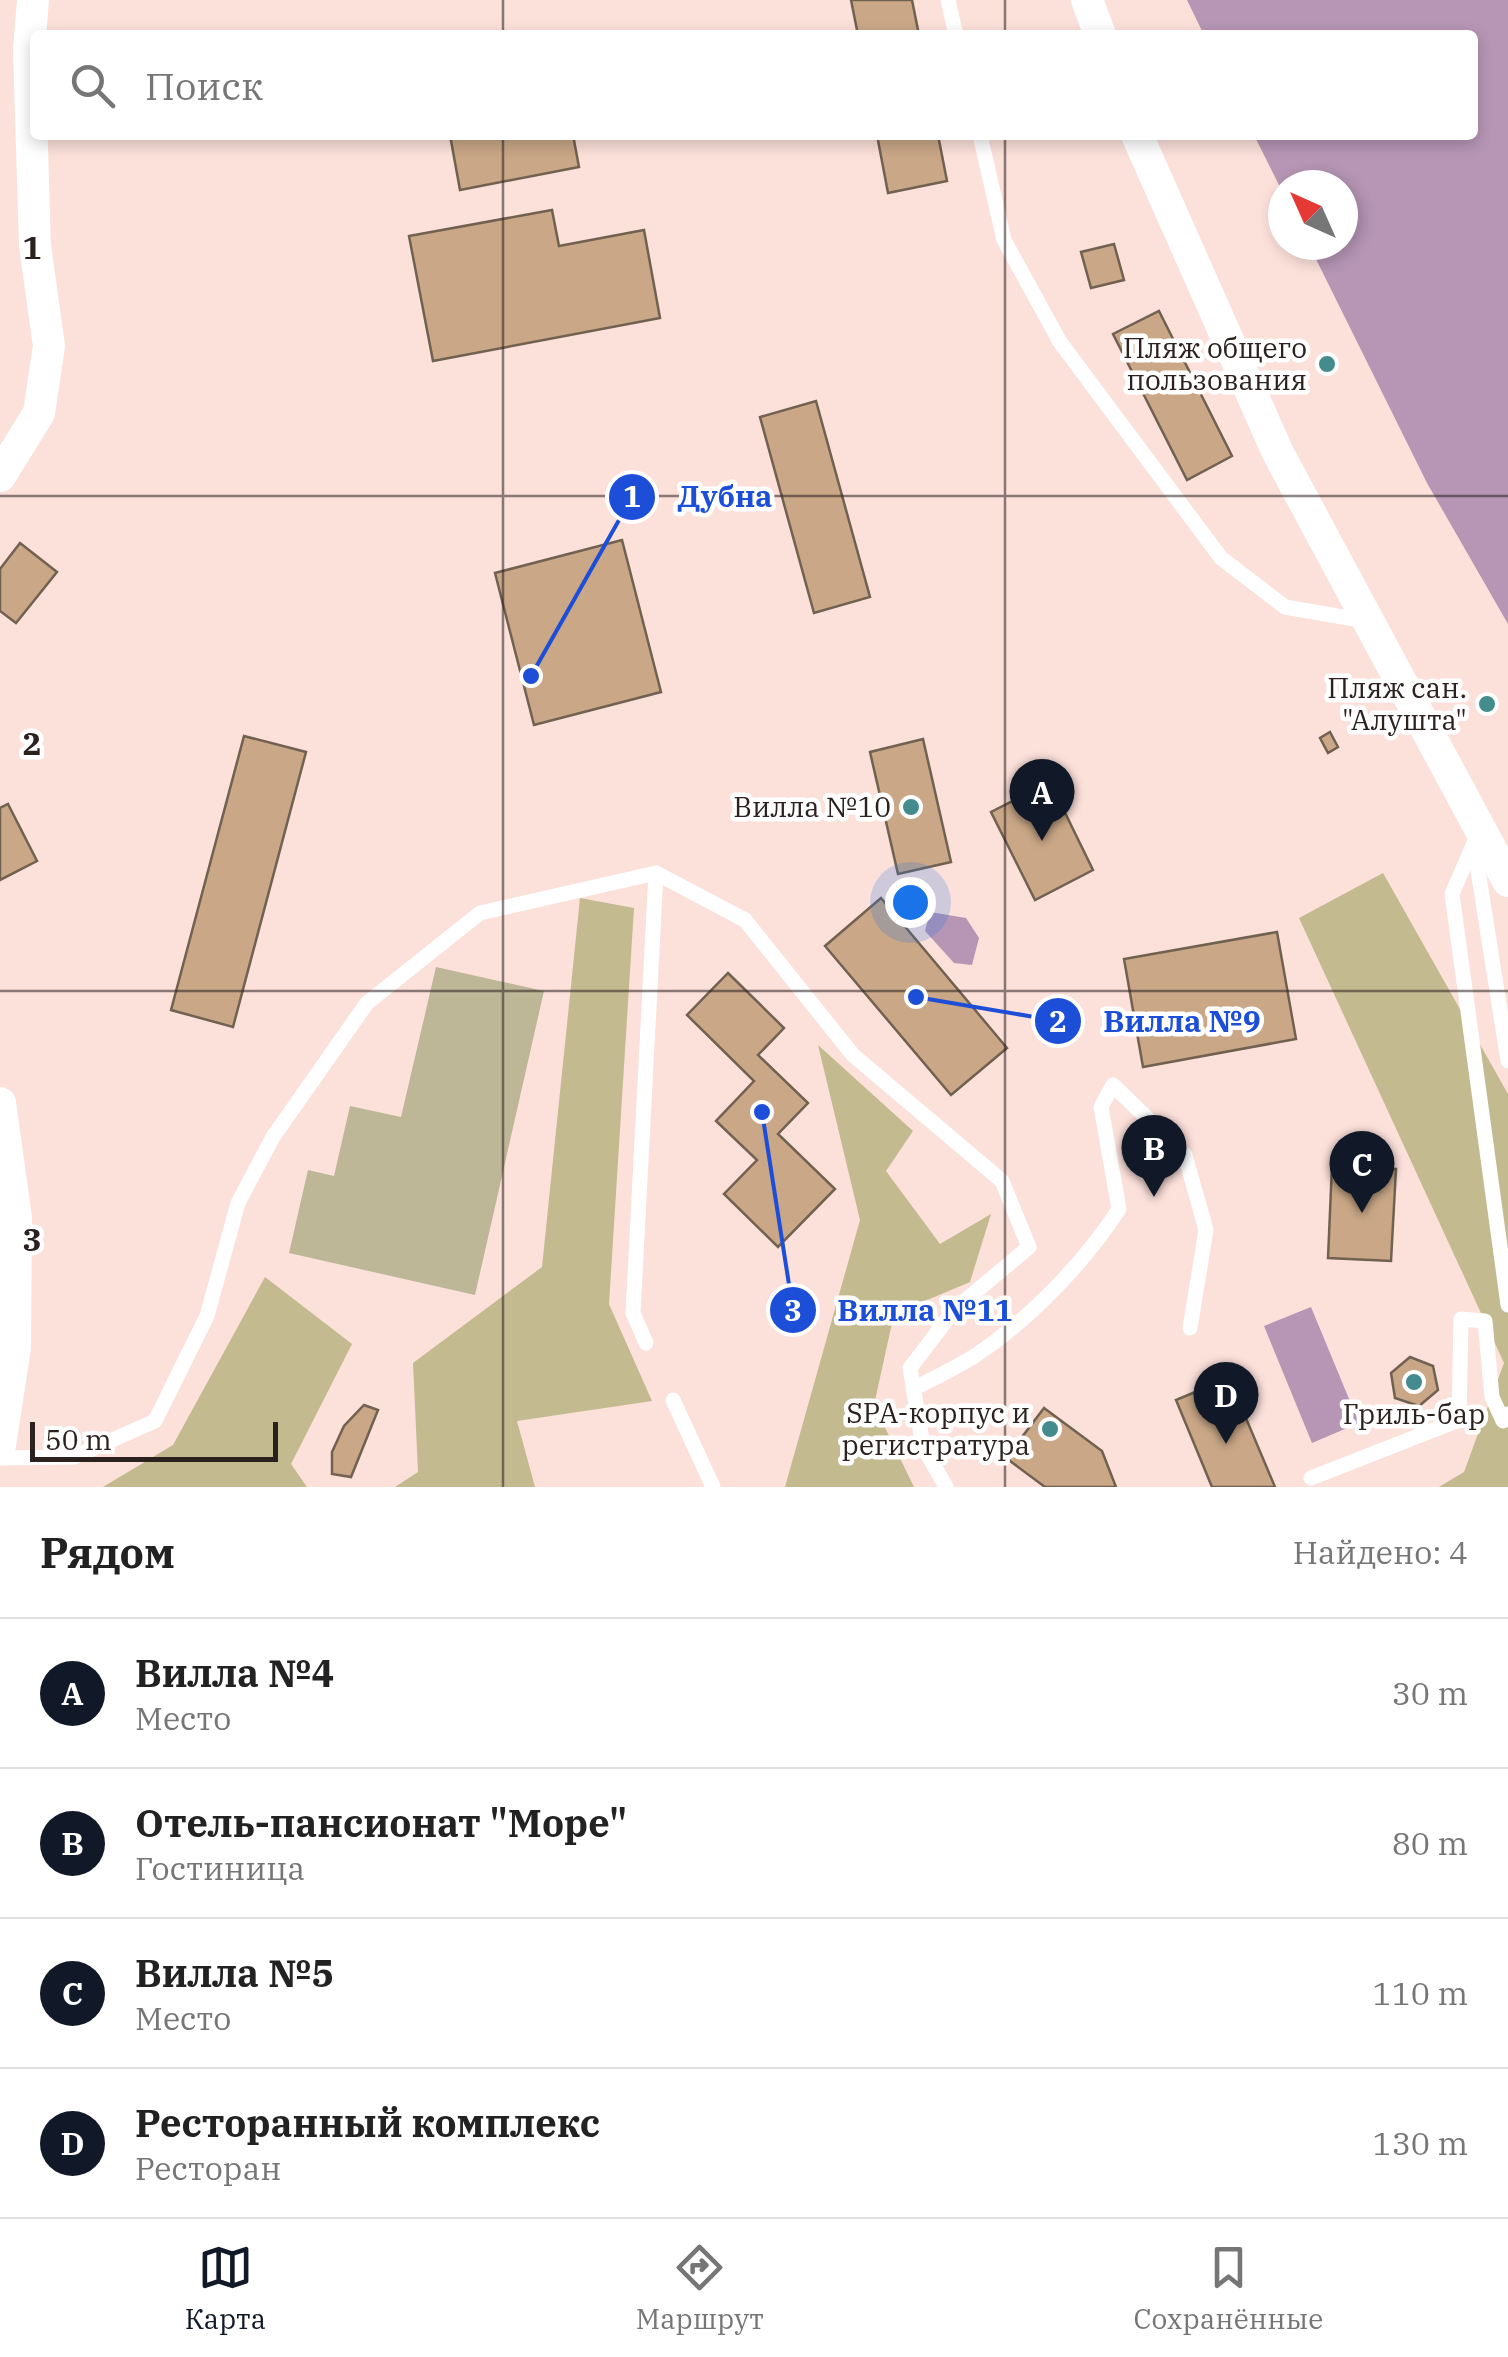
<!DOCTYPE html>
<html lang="ru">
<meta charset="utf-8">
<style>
:root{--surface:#fff;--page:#f2f2f2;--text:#222;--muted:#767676;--line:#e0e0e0;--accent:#111827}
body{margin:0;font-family:"IBM Plex Serif",serif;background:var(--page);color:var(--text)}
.compass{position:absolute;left:1268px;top:170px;width:90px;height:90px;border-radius:50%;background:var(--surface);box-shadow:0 5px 15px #0003;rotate:315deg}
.scale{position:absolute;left:30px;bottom:25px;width:248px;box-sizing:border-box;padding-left:10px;border:5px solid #2b211f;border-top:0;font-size:28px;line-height:35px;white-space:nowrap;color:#2b211f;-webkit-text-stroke:8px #fff;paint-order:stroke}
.you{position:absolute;left:910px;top:902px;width:35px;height:35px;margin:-25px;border:8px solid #fff;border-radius:50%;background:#1a73e8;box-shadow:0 0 0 15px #1a73e833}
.badge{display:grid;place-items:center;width:65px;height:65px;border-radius:50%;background:var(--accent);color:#fff;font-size:32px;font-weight:700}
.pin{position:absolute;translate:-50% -82px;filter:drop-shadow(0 2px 5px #0008)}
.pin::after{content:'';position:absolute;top:52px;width:35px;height:30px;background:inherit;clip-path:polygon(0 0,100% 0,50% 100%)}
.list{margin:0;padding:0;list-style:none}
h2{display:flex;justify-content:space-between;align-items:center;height:130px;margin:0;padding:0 40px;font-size:42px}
h2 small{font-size:32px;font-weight:400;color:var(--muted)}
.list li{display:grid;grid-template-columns:65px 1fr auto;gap:30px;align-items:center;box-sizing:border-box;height:150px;padding:0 40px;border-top:2px solid var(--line)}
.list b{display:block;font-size:38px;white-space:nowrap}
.list p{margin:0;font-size:32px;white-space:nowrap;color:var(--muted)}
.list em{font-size:32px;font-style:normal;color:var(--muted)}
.icon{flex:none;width:55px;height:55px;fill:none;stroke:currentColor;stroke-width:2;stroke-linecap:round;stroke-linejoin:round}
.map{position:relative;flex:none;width:1508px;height:1487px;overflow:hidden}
.search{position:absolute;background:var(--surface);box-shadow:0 5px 15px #0003;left:30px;right:30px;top:30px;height:110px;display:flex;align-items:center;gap:25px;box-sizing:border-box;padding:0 35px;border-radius:10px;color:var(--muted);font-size:38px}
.sheet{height:730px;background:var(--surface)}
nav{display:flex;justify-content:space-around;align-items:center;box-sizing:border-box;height:140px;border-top:2px solid var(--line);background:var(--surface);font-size:28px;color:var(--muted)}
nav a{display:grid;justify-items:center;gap:5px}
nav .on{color:var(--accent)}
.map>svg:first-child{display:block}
.green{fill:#bdb798}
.forest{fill:#c3ba8f}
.water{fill:#b695b5}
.building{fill:#c9a787;stroke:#716151;stroke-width:2.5}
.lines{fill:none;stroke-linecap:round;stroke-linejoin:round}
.lane{stroke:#fff;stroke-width:15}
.street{stroke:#fff;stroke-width:32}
.grid{fill:none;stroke:#2b211f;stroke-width:2.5;stroke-opacity:0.55}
.poi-dot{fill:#438b8c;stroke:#fff;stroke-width:4}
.labels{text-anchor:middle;stroke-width:9;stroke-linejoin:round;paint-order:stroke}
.poi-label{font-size:28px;fill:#2b211f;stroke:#fff;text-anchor:end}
.grid-label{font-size:32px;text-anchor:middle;font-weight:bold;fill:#2b211f;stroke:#fff;stroke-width:9;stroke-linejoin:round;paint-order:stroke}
.leader{fill:none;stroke:#1d4ed8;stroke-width:4}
.callout-dot{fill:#1d4ed8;stroke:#fff;stroke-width:4}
.mark-label{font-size:30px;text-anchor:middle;font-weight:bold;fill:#fff}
.callout-label{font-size:30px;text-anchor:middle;font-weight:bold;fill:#1d4ed8;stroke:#fff;stroke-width:9;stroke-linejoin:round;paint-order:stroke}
</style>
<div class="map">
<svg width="1508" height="1487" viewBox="0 0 1508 1487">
<rect width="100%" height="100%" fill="#fce0da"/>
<polygon class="green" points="436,967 544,991 475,1295 289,1253 308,1170 334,1176 350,1106 401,1117"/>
<g class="forest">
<polygon points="1383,873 1508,1094 1508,1487 1439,1487 1464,1472 1504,1363 1299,918"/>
<polygon points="580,898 634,908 609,1304 652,1401 517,1421 535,1487 395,1487 418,1472 413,1363 542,1267"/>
<polygon points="818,1045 913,1131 886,1171 940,1244 991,1214 970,1282 894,1314 874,1405 914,1487 785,1487 860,1220"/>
<polygon points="265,1277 352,1344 291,1464 307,1487 103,1487 173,1445"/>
</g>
<g class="water">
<polygon points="1187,0 1508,0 1508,624 1427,483 1309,245 1343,245 1343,185 1283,185 1283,193 1254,135 1473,135 1473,35 1204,35"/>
<polygon points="930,912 966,918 979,938 972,965 954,963 925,931"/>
<polygon points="1311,1307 1359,1423 1312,1443 1264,1326"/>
</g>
<g class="building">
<polygon points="851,0 912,0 919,35 858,35"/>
<polygon points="450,135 573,135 579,167 460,190"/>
<polygon points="877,135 938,135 947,181 888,193"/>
<polygon points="552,210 559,246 644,230 660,318 433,361 409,236"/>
<polygon points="1114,244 1124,280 1091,288 1081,252"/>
<polygon points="1159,311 1232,456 1187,480 1113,334"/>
<polygon points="816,401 870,597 814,613 760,417"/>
<polygon points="622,540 661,692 534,725 495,573"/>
<polygon points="20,543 57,572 16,623 0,611 0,569"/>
<polygon points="1330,732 1338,747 1328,753 1320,738"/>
<polygon points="244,736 306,752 233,1027 171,1010"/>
<polygon points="923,739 951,862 898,874 870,752"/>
<polygon points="1050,782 1093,870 1035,900 991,812"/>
<polygon points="8,804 37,861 0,880 0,808"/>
<polygon points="881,898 1007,1048 951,1095 825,946"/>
<polygon points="1277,932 1296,1039 1143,1067 1124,959"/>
<polygon points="728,973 784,1028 758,1055 808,1103 778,1134 835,1189 778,1247 724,1194 757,1160 716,1121 754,1081 687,1015"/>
<polygon points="1332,1166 1396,1169 1391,1261 1328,1258"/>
<polygon points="1410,1357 1433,1366 1438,1390 1419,1406 1395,1398 1391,1373"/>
<polygon points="1229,1378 1275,1487 1212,1487 1176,1400"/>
<polygon points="364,1405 378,1410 351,1477 332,1474 332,1452 344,1426"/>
<polygon points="1044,1408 1102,1451 1116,1487 1045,1487 1006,1458"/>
</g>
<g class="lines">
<g class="lane">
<polyline points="948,0 956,35"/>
<polyline points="980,135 1004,240 1060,342 1221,558 1285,607 1366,621"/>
<polyline points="1474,843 1452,894 1508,1305"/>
<polyline points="1474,845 1508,1061"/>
<polyline points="646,1343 633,1313 656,873"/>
<path d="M 913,1389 C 934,1378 956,1368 976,1355 C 1030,1319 1084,1263 1119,1209 L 1101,1107 L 1113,1085 L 1185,1155 L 1206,1230 L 1190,1328"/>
<polyline points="673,1400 713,1487"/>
<polyline points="0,1458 74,1457 155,1421 207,1316 238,1203 273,1137 367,1003 480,913 656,873 745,920 853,1055 1002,1181 1029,1247 955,1309 910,1368 923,1446 946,1487"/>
<polyline points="1311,1478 1459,1420 1461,1319 1485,1321 1492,1397 1503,1421 1508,1414"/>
</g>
<g class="street">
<polyline points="1087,0 1100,35"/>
<polyline points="1137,135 1278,453 1508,881"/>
<polyline points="0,476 39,413 49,346 35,246 29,50 33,0"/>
<polyline points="0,1103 16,1218 15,1348 0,1445"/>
</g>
</g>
<path class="grid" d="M 503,0 L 503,35M 1005,0 L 1005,35M 503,135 L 503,1487M 1005,135 L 1005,1487M 0,496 L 1508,496M 0,991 L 1508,991"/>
<g class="poi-dot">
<circle cx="1327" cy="364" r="10"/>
<circle cx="1487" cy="704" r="10"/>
<circle cx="911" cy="807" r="10"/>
<circle cx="1414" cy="1382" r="10"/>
<circle cx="1050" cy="1429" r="10"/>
</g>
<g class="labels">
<g class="poi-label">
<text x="1307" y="358">Пляж общего<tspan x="1307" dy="32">пользования</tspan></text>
<text x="1467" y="698">Пляж сан.<tspan x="1467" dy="32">"Алушта"</tspan></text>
<text x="891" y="817">Вилла №10</text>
<text x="1030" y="1423">SPA-корпус и<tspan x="1030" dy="32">регистратура</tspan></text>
<text x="1414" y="1424" text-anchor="middle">Гриль-бар</text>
</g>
</g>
<g class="grid-label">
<text x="32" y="259">1</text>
<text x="32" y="755">2</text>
<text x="32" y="1251">3</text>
</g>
<path class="leader" d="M531 676L632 497M916 997L1058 1021M762 1112L793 1310"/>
<g class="callout-dot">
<circle cx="531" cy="676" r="10"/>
<circle cx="916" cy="997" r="10"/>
<circle cx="762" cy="1112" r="10"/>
<circle cx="632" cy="497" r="25"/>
<circle cx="1058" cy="1021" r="25"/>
<circle cx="793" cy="1310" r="25"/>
</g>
<g class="mark-label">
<text x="632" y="507">1</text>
<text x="1058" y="1032">2</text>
<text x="793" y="1321">3</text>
</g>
<g class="callout-label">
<text x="725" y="507">Дубна</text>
<text x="1182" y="1032">Вилла №9</text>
<text x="925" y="1321">Вилла №11</text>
</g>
</svg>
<svg class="compass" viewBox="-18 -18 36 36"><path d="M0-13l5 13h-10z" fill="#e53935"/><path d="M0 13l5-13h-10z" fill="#767676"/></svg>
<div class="scale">50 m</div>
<div class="you"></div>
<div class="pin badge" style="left:1042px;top:841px">A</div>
<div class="pin badge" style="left:1154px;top:1197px">B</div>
<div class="pin badge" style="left:1362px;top:1213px">C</div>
<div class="pin badge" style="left:1226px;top:1444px">D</div>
<div class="search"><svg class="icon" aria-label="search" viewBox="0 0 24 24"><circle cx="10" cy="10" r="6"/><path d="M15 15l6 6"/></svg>Поиск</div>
</div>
<section class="sheet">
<h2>Рядом<small>Найдено: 4</small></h2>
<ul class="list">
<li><span class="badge">A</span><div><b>Вилла №4</b><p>Место</p></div><em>30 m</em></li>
<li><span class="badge">B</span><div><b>Отель-пансионат &quot;Море&quot;</b><p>Гостиница</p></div><em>80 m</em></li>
<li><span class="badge">C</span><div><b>Вилла №5</b><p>Место</p></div><em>110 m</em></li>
<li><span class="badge">D</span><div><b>Ресторанный комплекс</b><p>Ресторан</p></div><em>130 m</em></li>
</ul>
</section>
<nav>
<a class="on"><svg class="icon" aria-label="map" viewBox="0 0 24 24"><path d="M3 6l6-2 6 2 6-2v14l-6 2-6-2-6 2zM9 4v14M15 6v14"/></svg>Карта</a>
<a><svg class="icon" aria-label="directions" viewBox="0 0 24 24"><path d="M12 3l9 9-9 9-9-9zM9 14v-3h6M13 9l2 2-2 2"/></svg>Маршрут</a>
<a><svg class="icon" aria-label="saved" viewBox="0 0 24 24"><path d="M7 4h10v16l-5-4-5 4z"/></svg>Сохранённые</a>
</nav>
